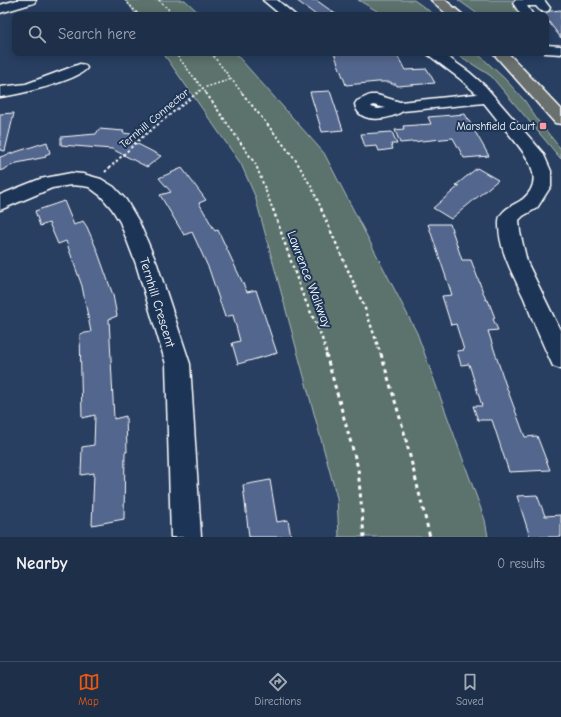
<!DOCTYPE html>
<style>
:root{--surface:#1e2f4a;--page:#2b3b54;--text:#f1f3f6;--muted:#a1a9b5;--line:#3c4a62;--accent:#ea580c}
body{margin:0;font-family:"Comic Neue",sans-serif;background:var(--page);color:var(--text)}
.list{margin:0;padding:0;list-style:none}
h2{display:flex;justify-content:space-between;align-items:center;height:52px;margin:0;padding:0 16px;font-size:17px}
h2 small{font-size:13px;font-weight:400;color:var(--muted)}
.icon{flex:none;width:22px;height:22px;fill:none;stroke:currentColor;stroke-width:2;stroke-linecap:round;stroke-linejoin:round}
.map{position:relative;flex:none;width:561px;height:537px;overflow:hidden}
.search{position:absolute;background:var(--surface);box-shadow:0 2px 10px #0003;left:12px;right:12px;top:12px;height:44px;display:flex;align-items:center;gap:10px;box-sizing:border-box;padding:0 14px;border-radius:8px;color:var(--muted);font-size:15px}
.sheet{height:124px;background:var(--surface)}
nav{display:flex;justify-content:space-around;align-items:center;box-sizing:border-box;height:56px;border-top:1px solid var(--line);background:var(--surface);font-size:11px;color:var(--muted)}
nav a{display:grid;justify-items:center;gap:2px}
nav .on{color:var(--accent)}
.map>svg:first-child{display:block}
.green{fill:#5b726d;stroke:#adb8b6}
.building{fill:#53668d;stroke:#fff}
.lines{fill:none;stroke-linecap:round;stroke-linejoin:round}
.minor-casing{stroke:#fff;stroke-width:3}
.major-casing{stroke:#fff;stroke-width:3}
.path-far3{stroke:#fff;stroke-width:1.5;stroke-dasharray:2 2;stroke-linecap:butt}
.path-far2{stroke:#fff;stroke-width:2;stroke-dasharray:2.5 2.5;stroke-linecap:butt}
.path-far1{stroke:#fff;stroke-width:2.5;stroke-dasharray:3 3;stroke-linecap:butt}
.path{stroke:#fff;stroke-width:3;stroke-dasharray:4 4;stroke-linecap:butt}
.minor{fill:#1d3557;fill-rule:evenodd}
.major{fill:#6b706d;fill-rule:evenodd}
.poi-dot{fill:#ff9aa2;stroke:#1d3557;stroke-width:1.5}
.labels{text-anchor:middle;stroke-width:4;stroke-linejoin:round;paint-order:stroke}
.far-street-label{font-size:11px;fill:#fff;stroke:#1d3557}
.far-poi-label{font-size:11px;fill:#fff;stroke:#1d3557;text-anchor:end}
.street-label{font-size:13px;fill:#fff;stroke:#1d3557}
</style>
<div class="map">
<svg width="561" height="537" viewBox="0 0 561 537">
<rect width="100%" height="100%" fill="#283f62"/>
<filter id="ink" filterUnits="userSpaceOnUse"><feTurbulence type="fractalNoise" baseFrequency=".025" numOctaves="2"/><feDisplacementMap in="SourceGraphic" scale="8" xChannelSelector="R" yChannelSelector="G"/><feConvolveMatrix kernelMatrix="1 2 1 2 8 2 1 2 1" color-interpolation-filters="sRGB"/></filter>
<g filter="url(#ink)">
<g class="green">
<polygon points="126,0 185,0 201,15 136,15"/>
<polygon points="358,0 414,0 435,15 384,15"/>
<polygon points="458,0 516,0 514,4 521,15 479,15"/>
<polygon points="163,53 235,53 324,153 417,333 485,520 488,537 339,537 337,498 255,196 241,164"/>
<polygon points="455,53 477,53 504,78 525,101 538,121 561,149 561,159 491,76"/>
</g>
<g class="building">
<polygon points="296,0 316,0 337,15 316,15"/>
<polygon points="561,10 561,38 546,18 546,15 543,15 541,12"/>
<polygon points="334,53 396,53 405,70 427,69 435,83 397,86 396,84 391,84 391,82 378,82 346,85"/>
<polygon points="330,91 343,130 322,132 310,92"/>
<polygon points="14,113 5,151 0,150 0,114"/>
<polygon points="465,114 489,156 464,158 453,138 400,143 395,130 404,129 403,126 431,124 428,117"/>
<polygon points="99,129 124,131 123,133 131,134 128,139 161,156 147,167 112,149 61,145 61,137 96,134"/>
<polygon points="392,132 397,144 391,144 393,149 379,151 377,146 365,147 361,134"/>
<polygon points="47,142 50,153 45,155 46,157 17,163 0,171 0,157"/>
<polygon points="182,168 206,200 199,203 215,231 218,230 247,292 256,290 277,353 238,364 232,343 240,341 233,315 225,317 209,269 192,232 184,235 160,195 171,192 159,178"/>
<polygon points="477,168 498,180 451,219 433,208 459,186 456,185"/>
<polygon points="64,201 74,225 83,221 87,227 97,250 113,295 117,316 109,319 114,419 126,416 127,452 125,452 124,519 92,525 94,473 81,475 82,447 94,445 95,415 82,418 80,334 91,332 82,286 66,241 58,244 49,223 40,226 35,211"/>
<polygon points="428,224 450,224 462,260 471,260 486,300 488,300 495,318 493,319 498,330 488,331 505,383 525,437 537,436 550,470 509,472 492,420 478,420 473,406 482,406 469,364 461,365 457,351 464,350 456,324 451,325 442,296 452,295"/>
<polygon points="270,480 277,522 288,520 291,537 249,537 243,485"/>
<polygon points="537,495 545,516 561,515 561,537 530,537 517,496"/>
</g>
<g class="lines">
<defs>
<g id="minor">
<polygon points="17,0 36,0 34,3 0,13 0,5"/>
<polygon points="263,0 277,0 295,15 281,15"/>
<path d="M 516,0 L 544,0 L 550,8 L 548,11 C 542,12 540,11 536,6 L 527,6 L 533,15 L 521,15 L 513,3 Z"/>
<polygon points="546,45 561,46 561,54 545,53"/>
<path d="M 426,53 L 442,53 L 469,72 L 485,86 L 543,153 L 551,171 L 551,186 L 537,208 L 523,216 L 519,220 L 520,232 L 527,262 L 561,332 L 561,369 L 553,366 C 542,343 533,321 524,298 C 513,274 498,249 499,221 C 500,209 515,205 523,199 C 548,178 523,151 509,134 C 500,123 492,113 484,103 L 403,111 C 390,120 358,125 355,104 L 357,101 L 370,95 L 377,95 L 400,102 L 477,94 L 459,78 ZM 373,105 L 386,108 L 378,109 L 371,107 Z"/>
<path d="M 80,64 L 85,65 L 87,68 C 78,81 17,95 0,97 L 0,87 L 26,84 Z"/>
<polygon points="71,173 83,174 101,179 114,187 126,200 139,222 157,264 190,364 201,537 171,537 166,364 136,264 120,222 112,209 101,196 89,187 83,186 71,185 52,188 0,210 0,195 40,179"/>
</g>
<g id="major">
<polygon points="431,0 445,0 463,15 448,15"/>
<polygon points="493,53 508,53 561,109 561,124 555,123"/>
</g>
</defs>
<use href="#minor" class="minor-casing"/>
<use href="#major" class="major-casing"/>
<g class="path-far3">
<polyline points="125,0 139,15"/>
<polyline points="159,0 174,15"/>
<polyline points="175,53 207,94"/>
<polyline points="211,53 243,94"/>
<polyline points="196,94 203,88 232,79"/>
</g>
<g class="path-far2">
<polyline points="206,93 256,165 273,210"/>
<polyline points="242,93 295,159 312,188 322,210"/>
<polyline points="105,172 141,138 197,93"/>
</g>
<g class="path-far1">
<polyline points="273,209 302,293 321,335 327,355"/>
<polyline points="321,209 366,311 381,355"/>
</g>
<g class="path">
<polyline points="326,354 358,468 364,537"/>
<polyline points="381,354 403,428 430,537"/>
</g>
<use href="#minor" class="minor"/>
<use href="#major" class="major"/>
</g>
</g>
<rect class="poi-dot" x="539" y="122" width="8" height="8" rx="2"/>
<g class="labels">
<g class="far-street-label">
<text transform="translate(154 118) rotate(-40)" y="4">Ternhill Connector</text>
</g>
<g class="far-poi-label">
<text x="535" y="130">Marshfield Court</text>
</g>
<g class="street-label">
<text transform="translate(310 279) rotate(69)" y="5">Lawrence Walkway</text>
<text transform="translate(158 302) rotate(73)" y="5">Ternhill Crescent</text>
</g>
</g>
</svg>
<div class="search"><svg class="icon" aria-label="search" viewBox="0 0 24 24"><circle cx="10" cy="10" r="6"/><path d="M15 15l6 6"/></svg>Search here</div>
</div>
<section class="sheet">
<h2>Nearby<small>0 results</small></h2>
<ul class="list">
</ul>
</section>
<nav>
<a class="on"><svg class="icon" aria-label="map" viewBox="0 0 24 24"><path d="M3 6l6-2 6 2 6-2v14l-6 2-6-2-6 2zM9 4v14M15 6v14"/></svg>Map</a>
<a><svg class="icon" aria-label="directions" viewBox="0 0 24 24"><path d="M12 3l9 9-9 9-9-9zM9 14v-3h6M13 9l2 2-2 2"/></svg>Directions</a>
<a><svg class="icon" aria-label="saved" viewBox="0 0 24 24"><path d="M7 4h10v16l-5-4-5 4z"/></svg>Saved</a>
</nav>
